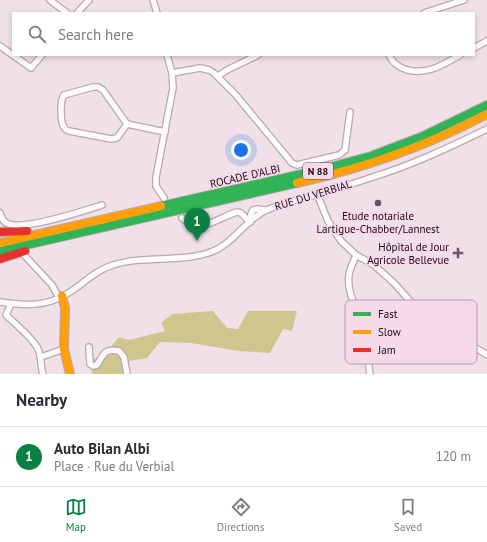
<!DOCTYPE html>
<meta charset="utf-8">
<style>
:root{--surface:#fff;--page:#f7f7f7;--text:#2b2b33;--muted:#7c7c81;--line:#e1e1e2;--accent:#0b8043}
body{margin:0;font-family:"PT Sans",sans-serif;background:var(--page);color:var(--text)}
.you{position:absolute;left:241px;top:150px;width:14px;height:14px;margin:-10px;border:3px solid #fff;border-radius:50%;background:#1a73e8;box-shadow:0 0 0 6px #1a73e833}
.badge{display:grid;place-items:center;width:26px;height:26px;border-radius:50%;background:var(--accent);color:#fff;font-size:13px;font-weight:700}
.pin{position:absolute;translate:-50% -33px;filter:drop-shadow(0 1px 2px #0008)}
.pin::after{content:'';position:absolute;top:21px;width:14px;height:12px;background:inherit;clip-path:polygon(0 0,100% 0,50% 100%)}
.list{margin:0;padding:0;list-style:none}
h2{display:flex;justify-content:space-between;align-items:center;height:52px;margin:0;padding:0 16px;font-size:17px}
h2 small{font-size:13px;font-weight:400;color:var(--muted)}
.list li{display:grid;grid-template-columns:26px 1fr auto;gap:12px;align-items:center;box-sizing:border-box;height:60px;padding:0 16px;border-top:1px solid var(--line)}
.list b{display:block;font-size:15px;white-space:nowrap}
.list p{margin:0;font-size:13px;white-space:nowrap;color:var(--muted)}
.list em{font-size:13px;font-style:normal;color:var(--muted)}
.icon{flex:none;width:22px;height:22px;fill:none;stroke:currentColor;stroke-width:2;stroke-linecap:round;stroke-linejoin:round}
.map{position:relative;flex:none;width:487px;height:374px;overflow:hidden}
.search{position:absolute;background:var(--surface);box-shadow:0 2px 6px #0003;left:12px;right:12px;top:12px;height:44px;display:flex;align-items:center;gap:10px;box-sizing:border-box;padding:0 14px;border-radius:0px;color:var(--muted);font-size:15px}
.sheet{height:112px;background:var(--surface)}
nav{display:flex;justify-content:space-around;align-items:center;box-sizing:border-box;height:56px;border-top:1px solid var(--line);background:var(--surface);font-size:11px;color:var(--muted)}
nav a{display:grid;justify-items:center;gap:2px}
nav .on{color:var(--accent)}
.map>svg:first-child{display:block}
.forest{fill:#cfc68e}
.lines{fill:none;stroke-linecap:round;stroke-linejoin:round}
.street-casing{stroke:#baa7b0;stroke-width:8}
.fast-casing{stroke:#baa7b0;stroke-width:10}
.slow-casing{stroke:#baa7b0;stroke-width:10}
.jam-casing{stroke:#baa7b0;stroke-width:10}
.street{stroke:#fdfafc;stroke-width:5.5}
.fast{stroke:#30b455;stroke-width:8}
.slow{stroke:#ff9f0a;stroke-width:8}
.jam{stroke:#e5322d;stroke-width:8}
.poi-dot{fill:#68545f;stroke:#f6dae8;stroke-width:1.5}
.labels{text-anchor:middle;stroke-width:3.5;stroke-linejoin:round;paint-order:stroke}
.shield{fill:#f6dae8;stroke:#604754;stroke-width:1}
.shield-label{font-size:10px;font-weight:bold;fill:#1f0815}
.street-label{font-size:11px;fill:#1f0815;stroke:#f6dae8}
.poi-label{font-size:11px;fill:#1f0815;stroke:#f6dae8}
.key{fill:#f6dae8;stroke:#b69ba9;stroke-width:1}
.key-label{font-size:11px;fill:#1f0815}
</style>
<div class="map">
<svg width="487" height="374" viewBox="0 0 487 374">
<rect width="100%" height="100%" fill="#f0e0e8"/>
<polygon class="forest" points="213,311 227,328 238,329 248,311 297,311 292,331 283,329 270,353 239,351 191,343 160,342 147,358 129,361 125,374 92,374 91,360 104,355 119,337 129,340 165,331 161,323 172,314"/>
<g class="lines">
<defs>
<g id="street">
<polyline points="50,0 67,13"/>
<polyline points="153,0 157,13"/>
<polyline points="77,13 89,0"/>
<polyline points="424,13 464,0"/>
<polyline points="0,46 31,68 42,55"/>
<polyline points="474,48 487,41"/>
<path d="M 389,55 C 396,71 416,74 432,69 C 442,66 451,60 460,55"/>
<polyline points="172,73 200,68 209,70 214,73 235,94 292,163 297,165 339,155 345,150 350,112"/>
<polyline points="218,76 227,70 258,55"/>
<path d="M 93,87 L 98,87 L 103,90 L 127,124 L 117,138 L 111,139 L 69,131 C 66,130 65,130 64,127 C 60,122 60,100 64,95 Z"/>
<polyline points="127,124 165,132"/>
<polyline points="317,194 328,221 341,241 356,255 374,265 394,283 410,301 426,316 487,355"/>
<polyline points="164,198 156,186 156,177 173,88 172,73 167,55"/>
<path d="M 0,213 C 2,218 3,223 9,224 C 27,230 83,211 102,205"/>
<path d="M 182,218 C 202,235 216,218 237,212 L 241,213 L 250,222"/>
<polyline points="250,222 251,214 253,210 258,209 265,210"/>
<path d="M 356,255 C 354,261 350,268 349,275 C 346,295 360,312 364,331 C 367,345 368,360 370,374"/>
<polyline points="25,256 52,285 59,298"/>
<path d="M 0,302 C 26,306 47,307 70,292 C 84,283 96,270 113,265 C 144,255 182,263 211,252 C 235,243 246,218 269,209 C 285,202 301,199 318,194 C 336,189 355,183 373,177 C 412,165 450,147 487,129"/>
<path d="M 11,304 L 6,315 C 15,324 33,338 38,349 C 42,357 40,366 43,374"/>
<path d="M 89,347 L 90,364 L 93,366 L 97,365 C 104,354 104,348 119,351 L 124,357 L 127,374"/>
<polyline points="41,357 64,349"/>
</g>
<g id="fast">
<polyline points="161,206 323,169 371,156 421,137 487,105"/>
<polyline points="0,251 297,183"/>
</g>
<g id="slow">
<path d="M 297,183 C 364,168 427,146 487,114"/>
<polyline points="0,243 161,206"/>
<polyline points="62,296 65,308 64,349 70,374"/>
</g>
<g id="jam">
<polyline points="0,232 27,231"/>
<polyline points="0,259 25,251"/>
</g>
</defs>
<use href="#street" class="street-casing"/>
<use href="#fast" class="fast-casing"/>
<use href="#slow" class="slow-casing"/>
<use href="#jam" class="jam-casing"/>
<use href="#street" class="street"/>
<use href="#fast" class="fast"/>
<use href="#slow" class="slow"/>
<use href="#jam" class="jam"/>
</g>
<g class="poi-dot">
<circle cx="378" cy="203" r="4"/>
<path d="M456 247h4v4h4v4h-4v4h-4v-4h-4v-4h4z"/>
</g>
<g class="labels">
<rect class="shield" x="303" y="163" width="30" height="16" rx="3"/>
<g class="shield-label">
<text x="318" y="175">N 88</text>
</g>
<g class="street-label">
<text transform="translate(245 176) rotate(-13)" y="4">ROCADE D'ALBI</text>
<text transform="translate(313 195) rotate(-17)" y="4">RUE DU VERBIAL</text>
</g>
<g class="poi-label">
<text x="378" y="220">Etude notariale<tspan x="378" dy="13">Lartigue-Chabber/Lannest</tspan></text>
<text x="449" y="251" text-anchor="end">Hôpital de Jour<tspan x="449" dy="13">Agricole Bellevue</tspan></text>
</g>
</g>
<rect x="345" y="300" width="132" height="64" rx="6" class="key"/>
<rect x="353" y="312" width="18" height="4" fill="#30b455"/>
<rect x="353" y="330" width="18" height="4" fill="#ff9f0a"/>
<rect x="353" y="348" width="18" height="4" fill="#e5322d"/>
<g class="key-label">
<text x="378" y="318">Fast</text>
<text x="378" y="336">Slow</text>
<text x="378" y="354">Jam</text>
</g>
</svg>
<div class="you"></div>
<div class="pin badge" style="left:197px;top:241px">1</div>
<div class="search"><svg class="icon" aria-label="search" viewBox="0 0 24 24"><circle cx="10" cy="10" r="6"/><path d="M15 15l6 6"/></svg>Search here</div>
</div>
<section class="sheet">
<h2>Nearby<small></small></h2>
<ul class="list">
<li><span class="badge">1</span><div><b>Auto Bilan Albi</b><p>Place · Rue du Verbial</p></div><em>120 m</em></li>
</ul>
</section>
<nav>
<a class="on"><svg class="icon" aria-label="map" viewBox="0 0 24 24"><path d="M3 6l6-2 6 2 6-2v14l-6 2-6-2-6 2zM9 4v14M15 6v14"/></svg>Map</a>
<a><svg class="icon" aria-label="directions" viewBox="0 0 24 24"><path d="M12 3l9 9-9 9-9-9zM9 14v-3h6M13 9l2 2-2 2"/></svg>Directions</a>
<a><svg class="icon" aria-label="saved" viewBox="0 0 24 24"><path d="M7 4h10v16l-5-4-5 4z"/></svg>Saved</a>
</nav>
